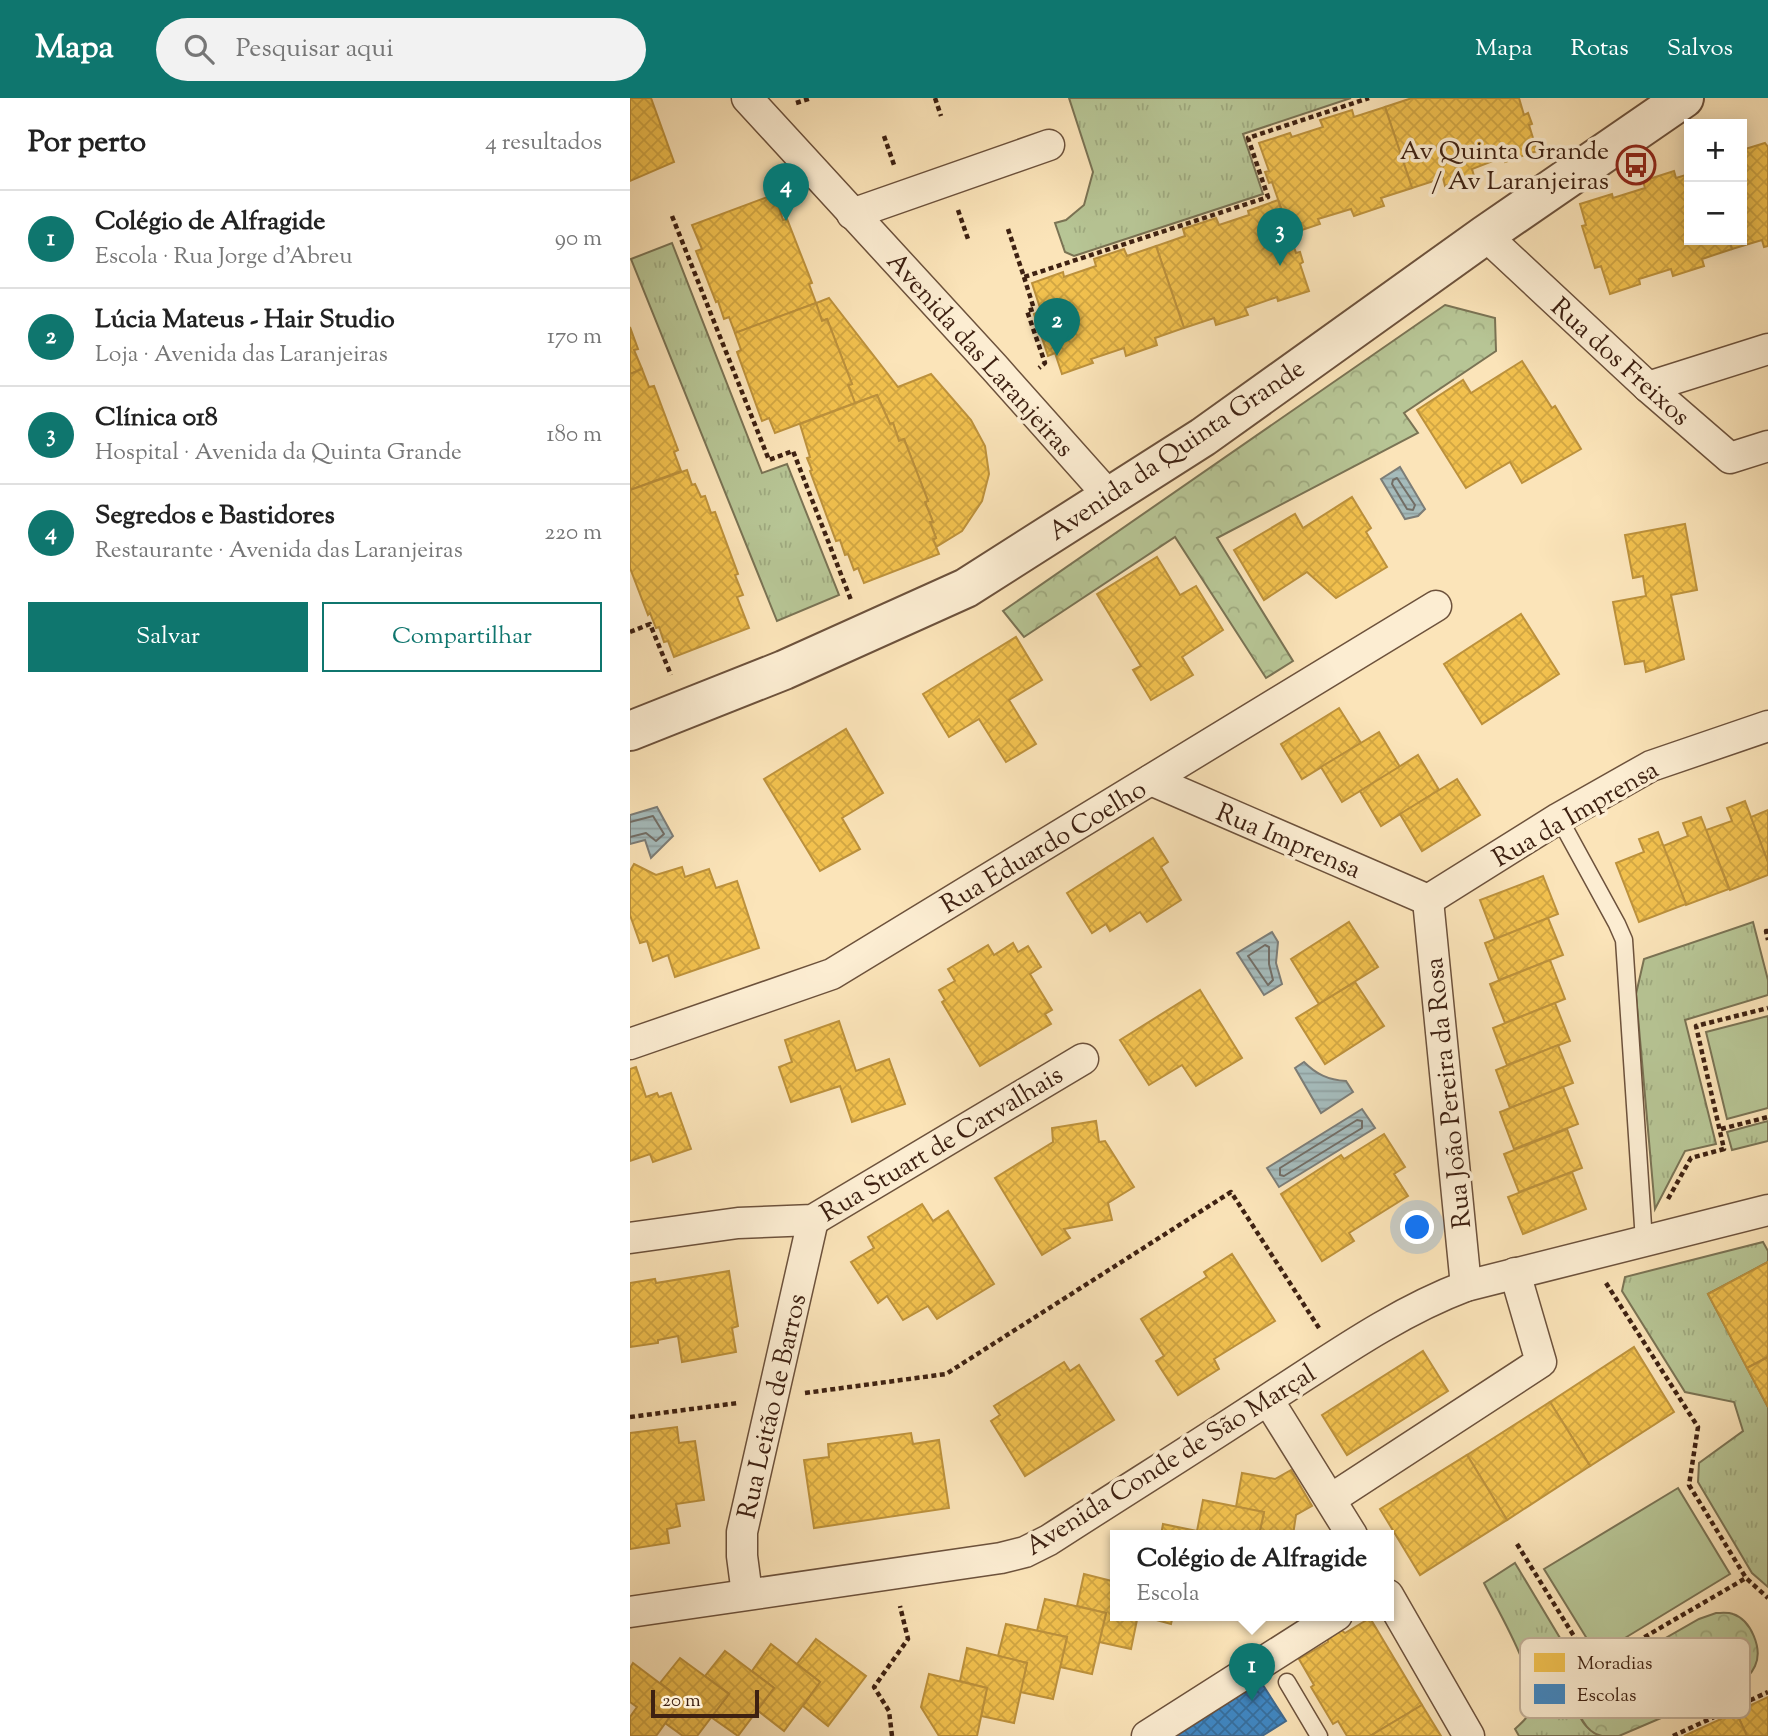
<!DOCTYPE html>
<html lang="pt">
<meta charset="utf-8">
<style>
:root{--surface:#fff;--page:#f2f2f2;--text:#222;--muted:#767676;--line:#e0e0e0;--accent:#0f766e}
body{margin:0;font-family:"Sorts Mill Goudy",serif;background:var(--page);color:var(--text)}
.controls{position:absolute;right:21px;top:21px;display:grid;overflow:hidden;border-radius:0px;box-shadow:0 4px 18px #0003}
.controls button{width:63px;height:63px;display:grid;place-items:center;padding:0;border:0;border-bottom:2px solid var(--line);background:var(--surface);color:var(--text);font:35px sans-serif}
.scale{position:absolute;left:21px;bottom:18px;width:108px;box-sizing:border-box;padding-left:7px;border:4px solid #3e2112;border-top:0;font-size:19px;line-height:24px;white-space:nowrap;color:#3e2112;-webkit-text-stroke:5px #fcedd2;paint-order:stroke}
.you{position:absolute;left:788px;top:1130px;width:24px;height:24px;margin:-18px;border:5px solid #fff;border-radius:50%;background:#1a73e8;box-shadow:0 0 0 10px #1a73e833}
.badge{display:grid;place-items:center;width:46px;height:46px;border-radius:50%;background:var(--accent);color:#fff;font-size:23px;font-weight:700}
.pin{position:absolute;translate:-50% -58px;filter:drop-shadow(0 2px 4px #0008)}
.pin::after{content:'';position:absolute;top:37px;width:24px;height:21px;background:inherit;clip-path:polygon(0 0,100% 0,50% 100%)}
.popup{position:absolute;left:480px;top:1432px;width:284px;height:91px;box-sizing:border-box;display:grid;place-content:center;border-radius:0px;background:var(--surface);filter:drop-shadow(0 2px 5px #0005);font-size:23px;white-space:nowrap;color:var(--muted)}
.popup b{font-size:26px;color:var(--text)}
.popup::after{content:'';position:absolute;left:50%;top:100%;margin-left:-14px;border:14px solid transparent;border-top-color:var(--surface)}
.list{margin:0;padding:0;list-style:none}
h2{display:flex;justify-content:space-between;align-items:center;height:91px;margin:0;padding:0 28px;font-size:30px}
h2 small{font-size:23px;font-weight:400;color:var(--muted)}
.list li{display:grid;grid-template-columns:46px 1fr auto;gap:21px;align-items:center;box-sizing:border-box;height:98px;padding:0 28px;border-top:2px solid var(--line)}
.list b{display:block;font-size:26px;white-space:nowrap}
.list p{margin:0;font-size:23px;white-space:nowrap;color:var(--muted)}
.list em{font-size:23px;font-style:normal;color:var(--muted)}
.actions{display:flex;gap:14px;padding:21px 28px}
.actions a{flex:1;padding:16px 0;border:2px solid var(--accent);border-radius:0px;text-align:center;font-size:24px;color:var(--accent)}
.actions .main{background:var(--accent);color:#fff}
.icon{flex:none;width:38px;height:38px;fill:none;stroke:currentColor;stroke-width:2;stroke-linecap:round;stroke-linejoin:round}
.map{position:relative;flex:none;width:1138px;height:1638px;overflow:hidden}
header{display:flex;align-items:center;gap:42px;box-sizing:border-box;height:98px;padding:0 35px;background:var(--accent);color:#fff}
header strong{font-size:33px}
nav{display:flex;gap:38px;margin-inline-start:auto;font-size:24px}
.search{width:490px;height:63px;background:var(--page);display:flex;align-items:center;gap:18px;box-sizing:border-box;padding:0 24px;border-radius:38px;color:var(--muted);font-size:26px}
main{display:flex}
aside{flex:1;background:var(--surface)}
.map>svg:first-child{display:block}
.grass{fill:url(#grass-tufts);stroke:#7a7354;stroke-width:2}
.forest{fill:url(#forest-crowns);stroke:#7a7354;stroke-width:2}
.garden{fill:#b7c595;stroke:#7a7354;stroke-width:2}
.water{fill:url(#water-rules);stroke:#7c7d77;stroke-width:2}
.homes{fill:url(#homes-cross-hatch);stroke:#bc913c;stroke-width:2}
.schools{fill:url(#schools-cross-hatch);stroke:#3f698f;stroke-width:2}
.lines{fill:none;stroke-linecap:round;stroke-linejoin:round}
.shore{stroke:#726e66;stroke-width:2}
.service-casing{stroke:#6d523c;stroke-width:19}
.minor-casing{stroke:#6d523c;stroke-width:33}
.tertiary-casing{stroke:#6d523c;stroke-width:42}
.path{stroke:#3e2112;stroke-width:4.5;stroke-dasharray:5 3.5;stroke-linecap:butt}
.service{stroke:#fcedd2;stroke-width:16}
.minor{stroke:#fcedd2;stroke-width:30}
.tertiary{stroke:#fcedd2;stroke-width:38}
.labels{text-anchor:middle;stroke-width:7;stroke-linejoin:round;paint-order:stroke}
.poi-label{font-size:26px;fill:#3e2112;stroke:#fcedd2;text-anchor:end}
.street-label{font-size:26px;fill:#3e2112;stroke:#fcedd2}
.key{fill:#fcedd2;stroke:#c3b098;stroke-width:2}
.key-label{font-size:19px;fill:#3e2112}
</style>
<header>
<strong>Mapa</strong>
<div class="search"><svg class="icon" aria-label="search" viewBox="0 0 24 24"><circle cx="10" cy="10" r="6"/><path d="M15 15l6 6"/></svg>Pesquisar aqui</div>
<nav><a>Mapa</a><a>Rotas</a><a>Salvos</a></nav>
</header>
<main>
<aside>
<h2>Por perto<small>4 resultados</small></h2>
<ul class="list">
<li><span class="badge">1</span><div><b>Colégio de Alfragide</b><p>Escola · Rua Jorge d'Abreu</p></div><em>90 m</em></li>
<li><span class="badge">2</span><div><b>Lúcia Mateus - Hair Studio</b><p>Loja · Avenida das Laranjeiras</p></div><em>170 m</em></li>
<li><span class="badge">3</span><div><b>Clínica 018</b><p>Hospital · Avenida da Quinta Grande</p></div><em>180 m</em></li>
<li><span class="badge">4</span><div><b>Segredos e Bastidores</b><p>Restaurante · Avenida das Laranjeiras</p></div><em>220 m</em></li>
</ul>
<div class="actions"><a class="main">Salvar</a><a>Compartilhar</a></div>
</aside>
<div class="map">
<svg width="1138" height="1638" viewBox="0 0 1138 1638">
<defs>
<pattern id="grass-tufts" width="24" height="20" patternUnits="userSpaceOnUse" patternTransform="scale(1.75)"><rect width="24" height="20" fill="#b7c595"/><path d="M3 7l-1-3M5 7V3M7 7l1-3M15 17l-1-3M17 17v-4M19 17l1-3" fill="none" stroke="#9ea97f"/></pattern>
<pattern id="forest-crowns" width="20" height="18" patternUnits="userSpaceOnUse" patternTransform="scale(1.75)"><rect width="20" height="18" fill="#b7c595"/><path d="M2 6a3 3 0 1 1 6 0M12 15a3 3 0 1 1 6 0" fill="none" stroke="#9ea97f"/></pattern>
<pattern id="water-rules" width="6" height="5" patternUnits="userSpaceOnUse" patternTransform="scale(1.75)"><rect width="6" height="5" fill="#a5bbbb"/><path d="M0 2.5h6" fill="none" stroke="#8fa0a0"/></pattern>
<pattern id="homes-cross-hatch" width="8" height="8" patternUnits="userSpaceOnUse" patternTransform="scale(1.75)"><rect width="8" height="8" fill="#f2c14e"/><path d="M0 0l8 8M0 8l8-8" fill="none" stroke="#d1a643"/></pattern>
<pattern id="schools-cross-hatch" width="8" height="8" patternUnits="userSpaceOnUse" patternTransform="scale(1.75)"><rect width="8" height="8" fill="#3f88c5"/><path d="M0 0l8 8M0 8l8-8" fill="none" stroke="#366f9f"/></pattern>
</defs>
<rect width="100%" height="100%" fill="#fbe4b9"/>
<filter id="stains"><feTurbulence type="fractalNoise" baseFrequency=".00286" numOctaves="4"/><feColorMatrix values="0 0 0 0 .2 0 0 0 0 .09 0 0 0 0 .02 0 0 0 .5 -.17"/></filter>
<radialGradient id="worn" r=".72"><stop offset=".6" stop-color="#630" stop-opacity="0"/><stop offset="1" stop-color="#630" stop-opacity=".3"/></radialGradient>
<g class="grass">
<polygon points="439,0 721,0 613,36 633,96 444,158 435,154 425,125 436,122 454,107 463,74"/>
<polygon points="42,145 132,375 157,366 209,497 147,523 1,161"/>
<polygon points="1123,824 1138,882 1138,897 1055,922 1086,1046 1055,1053 1025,1111 1006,896 1014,861"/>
<polygon points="1138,1023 1138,1043 1102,1052 1097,1034"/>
<polygon points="1133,1144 1138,1153 1138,1164 1078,1196 1138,1309 1138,1489 1122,1475 1068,1384 1069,1365 1113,1333 1104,1304 1055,1294 992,1193 995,1179"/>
<path d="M 885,1465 L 957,1585 C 941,1606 947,1628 972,1638 L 889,1638 L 885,1631 C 890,1626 898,1620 900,1614 C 912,1585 868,1513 854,1485 Z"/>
</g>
<g class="forest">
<polygon points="815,207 865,220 866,253 774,315 788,335 587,440 663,563 636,580 545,439 394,539 373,513"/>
<path d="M 1086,1515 C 1091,1515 1098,1514 1103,1516 C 1121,1522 1133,1551 1125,1568 C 1121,1577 1114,1583 1106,1588 L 989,1638 C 984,1638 977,1638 972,1638 C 956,1635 945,1614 948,1598 C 949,1593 954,1589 957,1585 L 1069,1521 Z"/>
</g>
<g class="garden">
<polygon points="1138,918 1138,1010 1097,1021 1076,934"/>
<polygon points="1048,1390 1100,1476 967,1557 914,1471"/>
</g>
<g class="water">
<polygon points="770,369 795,411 788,418 775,421 751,381"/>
<polygon points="27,709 43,738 21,760 15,742 0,746 0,717"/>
<polygon points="642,834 648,844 646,865 652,886 634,897 607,855"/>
<path d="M 674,964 C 686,976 698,982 716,983 L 723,994 L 691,1015 L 665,970 Z"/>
<polygon points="732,1011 745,1030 649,1089 637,1070"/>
</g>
<g class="homes">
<polygon points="0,0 21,0 44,64 0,83"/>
<polygon points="782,0 889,0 894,17 898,15 902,26 899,27 907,53 875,64 873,59 842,71 844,78 815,88 813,80 782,90 755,9"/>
<polygon points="755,9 782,90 751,100 754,108 724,118 721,111 688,121 690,126 660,136 642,84 639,85 635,74 639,73 629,45 660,35 662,39 693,29 690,22 722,12 724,19"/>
<polygon points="1135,45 1138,49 1138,148 1134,149 1132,142 1102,151 1099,142 1112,142 1112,52"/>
<polygon points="1044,73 1046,80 1059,76 1059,142 1099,142 1102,151 1072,161 1074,168 1043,178 1041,171 1009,181 1010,186 980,196 971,168 965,170 952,128 956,127 950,106 982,96 983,100 1015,90 1013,83"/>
<polygon points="140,98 143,105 147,103 153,122 157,121 182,185 179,186 186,205 105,235 99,219 94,221 88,203 86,204 66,153 72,151 62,127"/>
<polygon points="648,102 666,155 670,154 673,164 670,166 679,193 648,203 647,199 615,210 618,217 586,227 584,220 554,230 526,148 555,138 553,131 586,120 589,127 619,117 618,113"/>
<polygon points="526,148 554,230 525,240 527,247 496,258 494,250 461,261 463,265 432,276 425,255 418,258 404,216 411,213 402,185 433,174 434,179 466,168 464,161 494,151 497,158"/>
<polygon points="199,200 268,289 301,276 341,322 355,348 359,376 352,403 332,433 306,449 303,442 306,440 300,424 303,424 295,404 298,403 274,341 269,343 263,325 260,326 247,297 225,305 218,287 222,286 197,221 192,223 186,205"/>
<polygon points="186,205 192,223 197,221 222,286 218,287 225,305 145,335 139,320 132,323 107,254 111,252 105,235"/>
<polygon points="0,229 8,251 4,252 12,271 0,276"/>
<polygon points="892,263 922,310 925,308 951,351 892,385 880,364 836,390 787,312 833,282 841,295"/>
<polygon points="12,271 19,289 24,288 48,352 44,354 51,373 0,392 0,276"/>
<polygon points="247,297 260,326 263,325 269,343 274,341 298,403 295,404 303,424 300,424 306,440 303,441 309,456 234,485 228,470 224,472 218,456 215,457 210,442 206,443 180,373 182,372 177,360 180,359 170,326"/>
<polygon points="57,372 62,387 65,386 71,399 75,398 81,415 85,414 108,476 105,477 113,497 107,499 119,530 44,559 38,543 34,544 29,529 26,530 20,515 18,517 0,470 0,392"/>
<polygon points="722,399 741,430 736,434 757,469 706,500 677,474 634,502 604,452 665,416 673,430"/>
<polygon points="1055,426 1067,492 1041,497 1054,561 1016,574 1014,563 995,566 983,504 1016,498 1013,478 1003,480 995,437"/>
<polygon points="527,459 550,497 566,488 593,532 552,559 563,577 521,602 503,572 511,568 467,496"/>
<polygon points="891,516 929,576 852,626 814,566"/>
<polygon points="386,539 412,582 379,602 406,646 376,664 349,621 319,639 293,596"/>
<polygon points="709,610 731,645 672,681 651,646"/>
<polygon points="216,631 253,695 212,720 230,751 190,773 134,681"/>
<polygon points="749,634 770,669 712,704 691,669"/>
<polygon points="788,657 809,692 751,728 730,693"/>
<polygon points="827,681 850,717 792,753 770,716"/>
<polygon points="1115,703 1138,764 1138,777 1100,792 1076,732 1102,723 1097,710"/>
<polygon points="1138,712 1138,764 1121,719"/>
<polygon points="1071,719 1099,791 1056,807 1033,748 1058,738 1053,725"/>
<polygon points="1028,734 1056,806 1009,824 986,765 1014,754 1009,741"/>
<polygon points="523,740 538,764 531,769 551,802 517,824 510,814 480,833 476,826 462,835 437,795"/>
<polygon points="4,766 26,777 52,769 55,779 79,771 86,790 107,783 129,850 45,879 38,857 23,863 17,843 10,845 0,817 0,773"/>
<polygon points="913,778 928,816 865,841 850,802"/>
<polygon points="918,820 933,857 869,882 855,845"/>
<polygon points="719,824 748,869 689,906 661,861"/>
<polygon points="383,845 388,854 398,848 411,869 400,876 422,912 415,916 421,926 350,968 312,904 315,902 309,892 325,883 318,871 358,847 364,857"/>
<polygon points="920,862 935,901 875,925 860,886"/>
<polygon points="725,884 754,928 695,966 666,920"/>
<polygon points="570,892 612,960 566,988 552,967 519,987 490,942"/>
<polygon points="925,905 940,943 877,967 863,930"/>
<polygon points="209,923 226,973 259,961 275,1006 222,1024 210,988 161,1004 149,969 162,964 155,942"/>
<polygon points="928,947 943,985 880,1010 866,972"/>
<polygon points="6,969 16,999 27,995 29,999 41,995 61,1051 23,1064 20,1056 0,1063 0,971"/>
<polygon points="933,989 948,1026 884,1051 870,1014"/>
<polygon points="466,1023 469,1044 475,1043 504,1089 478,1105 482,1122 434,1131 440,1140 412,1157 365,1080 423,1044 422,1030"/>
<polygon points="937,1031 952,1070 889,1094 874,1056"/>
<polygon points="754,1036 775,1069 764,1076 778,1098 719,1135 724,1143 692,1163 651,1096 711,1057 714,1061"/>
<polygon points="942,1074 956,1111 893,1136 878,1099"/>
<polygon points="292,1106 303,1123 318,1113 364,1186 307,1221 298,1208 273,1222 257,1198 248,1205 221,1164 244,1150 238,1139"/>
<polygon points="602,1156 645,1223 584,1261 589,1271 548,1297 526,1263 534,1258 511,1221 577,1179 574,1174"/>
<polygon points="1138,1164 1138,1259 1117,1270 1078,1196"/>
<polygon points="99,1173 108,1228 102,1230 106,1254 52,1264 48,1238 28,1242 28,1245 0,1249 0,1185 25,1181 26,1185"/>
<polygon points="1004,1249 1044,1314 960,1368 920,1304"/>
<polygon points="793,1253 818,1293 717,1357 692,1317"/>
<polygon points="1138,1259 1138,1309 1117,1270"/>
<polygon points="434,1264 440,1273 449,1267 484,1322 395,1378 361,1323 370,1317 364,1308"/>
<polygon points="920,1304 960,1368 877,1422 837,1357"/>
<polygon points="47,1329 49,1345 65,1343 74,1402 46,1406 50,1428 37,1431 39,1445 0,1451 0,1335"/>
<polygon points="281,1335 283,1346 309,1342 319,1410 184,1430 174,1362 199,1359 198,1346"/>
<polygon points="837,1357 877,1422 790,1477 750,1411"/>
<polygon points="661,1372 682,1408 666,1417 663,1437 629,1437 634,1414 606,1409 612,1375 645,1381"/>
<polygon points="573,1402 634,1414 629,1437 584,1437 567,1433"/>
<polygon points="533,1426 567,1433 584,1437 531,1437"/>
<polygon points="454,1476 486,1484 486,1517 508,1517 501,1551 469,1544 476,1515 447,1508"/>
<polygon points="415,1501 476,1515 462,1576 430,1569 437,1539 407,1533"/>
<polygon points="508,1517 543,1517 541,1526"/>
<polygon points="740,1520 792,1607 740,1638 717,1638 708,1623 703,1626 681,1589 684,1587 669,1561 698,1544 698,1539 711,1532 715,1535"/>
<polygon points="376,1526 437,1539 423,1601 390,1594 397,1565 368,1558"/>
<polygon points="186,1541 236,1578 198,1628 173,1608 190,1584 167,1566"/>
<polygon points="141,1546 190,1584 154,1633 127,1612 144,1590 122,1573"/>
<polygon points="337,1550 397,1565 384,1625 351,1618 357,1590 330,1583"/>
<polygon points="95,1553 144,1590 108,1638 81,1619 99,1596 75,1578"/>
<polygon points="50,1560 99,1596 67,1638 53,1638 35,1625 52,1602 30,1585"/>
<polygon points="3,1565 52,1602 26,1638 0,1638 0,1619 7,1609 0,1604 0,1570"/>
<polygon points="299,1576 357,1590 347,1638 309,1638 291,1609"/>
<polygon points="1138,1599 1138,1638 1117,1638 1106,1614"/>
<polygon points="792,1607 811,1638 740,1638"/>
<polygon points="1106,1614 1117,1638 1054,1638"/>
</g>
<polygon class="schools" points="631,1584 656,1623 632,1638 546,1638"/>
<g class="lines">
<g class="shore">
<polygon points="767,380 785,407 783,412 777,411 762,386 763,382"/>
<polyline points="0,724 23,718 34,736 26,743 16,735 0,739"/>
<polygon points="635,847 639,849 639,866 643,882 638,887 618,858"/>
<polygon points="727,1022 732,1023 732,1030 654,1078 650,1077 650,1070"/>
</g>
<defs>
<g id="service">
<polyline points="929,720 987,826 994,842 1014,1143"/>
<polyline points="657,1584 689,1638"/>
</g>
<g id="minor">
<polyline points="117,0 364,269 479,398"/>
<polyline points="222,116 419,47"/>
<polyline points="855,137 1018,289 1100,360 1138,348"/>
<polyline points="1018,289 1138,251"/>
<polyline points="521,682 798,802"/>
<polyline points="798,802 836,1188"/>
<polyline points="798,802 929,720 1021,668 1138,628"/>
<polyline points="0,946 202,876 806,508"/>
<polyline points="0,1140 108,1125 183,1122 453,961"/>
<polyline points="638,1302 722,1437"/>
<polyline points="701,1401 911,1264 885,1175"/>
<polyline points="117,1496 112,1458 112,1434 183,1122"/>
<polyline points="758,1497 839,1638"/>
<path d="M 0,1514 L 371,1460 L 395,1454 L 419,1442 C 493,1394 569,1347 643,1298 C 705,1258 767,1214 836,1188 L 1138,1112"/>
<polyline points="517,1638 707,1517"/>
</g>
<polyline id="tertiary" points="0,633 154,572 336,490 573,339 855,137 1054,0"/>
</defs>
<use href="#service" class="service-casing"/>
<use href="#minor" class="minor-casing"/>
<use href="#tertiary" class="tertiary-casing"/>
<g class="path">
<polyline points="305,0 311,18"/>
<polyline points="166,5 182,0"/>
<polyline points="254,38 264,67"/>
<polyline points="328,112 339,144"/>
<polyline points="42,118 139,362 163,353 221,502"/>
<polyline points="378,131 394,179 638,99 618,40 739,0"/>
<polyline points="394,179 404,211 397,213 415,265 409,270"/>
<polyline points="0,534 20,526 41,577"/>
<polyline points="1138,833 1136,833 1138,842"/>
<polyline points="1091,1031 1138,1019"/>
<polyline points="1038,1101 1061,1060 1094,1051 1066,928 1138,910"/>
<polyline points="976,1185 1068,1329 1059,1387 1116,1480 1138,1500"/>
<polyline points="175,1295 316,1276 601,1094 689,1230"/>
<polyline points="0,1319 108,1305"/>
<polyline points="887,1446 963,1569 1116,1480"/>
<polyline points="262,1638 259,1613 244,1589 278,1541 270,1508"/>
<polyline points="1043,1638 1138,1594"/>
</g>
<use href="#service" class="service"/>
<use href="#minor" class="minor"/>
<use href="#tertiary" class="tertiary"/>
</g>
<defs>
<symbol id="bus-ring" viewBox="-11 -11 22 22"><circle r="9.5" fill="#fcedd2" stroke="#8f2418" stroke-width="1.5"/><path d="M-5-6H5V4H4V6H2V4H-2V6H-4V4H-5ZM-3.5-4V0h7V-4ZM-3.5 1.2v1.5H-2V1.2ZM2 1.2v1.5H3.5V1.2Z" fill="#8f2418"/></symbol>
</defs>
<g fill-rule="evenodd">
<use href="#bus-ring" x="984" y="45" width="44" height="44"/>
</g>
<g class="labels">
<g class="poi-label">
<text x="979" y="61">Av Quinta Grande<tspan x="979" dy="30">/ Av Laranjeiras</tspan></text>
</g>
<g class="street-label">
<text transform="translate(351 256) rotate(48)" y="9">Avenida das Laranjeiras</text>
<text transform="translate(991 263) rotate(42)" y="9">Rua dos Freixos</text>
<text transform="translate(546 351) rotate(-34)" y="9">Avenida da Quinta Grande</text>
<text transform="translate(945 715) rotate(-30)" y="9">Rua da Imprensa</text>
<text transform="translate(659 742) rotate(23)" y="9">Rua Imprensa</text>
<text transform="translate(413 748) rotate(-31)" y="9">Rua Eduardo Coelho</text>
<text transform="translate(817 995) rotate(-96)" y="9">Rua João Pereira da Rosa</text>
<text transform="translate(311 1045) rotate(-31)" y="9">Rua Stuart de Carvalhais</text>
<text transform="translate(141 1308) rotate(-77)" y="9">Rua Leitão de Barros</text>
<text transform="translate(540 1361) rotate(-32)" y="9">Avenida Conde de São Marçal</text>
</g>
</g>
<rect x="890" y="1540" width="230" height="80" rx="10" class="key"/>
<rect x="904" y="1555" width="31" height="19" fill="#f2c14e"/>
<rect x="904" y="1586" width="31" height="20" fill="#3f88c5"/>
<g class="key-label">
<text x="947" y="1571">Moradias</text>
<text x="947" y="1603">Escolas</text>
</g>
<rect width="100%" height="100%" filter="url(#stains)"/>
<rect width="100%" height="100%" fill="url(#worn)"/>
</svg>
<div class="controls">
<button>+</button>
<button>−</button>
</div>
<div class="scale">20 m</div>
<div class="you"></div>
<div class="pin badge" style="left:622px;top:1603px">1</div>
<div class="popup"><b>Colégio de Alfragide</b>Escola</div>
<div class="pin badge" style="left:427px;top:258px">2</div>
<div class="pin badge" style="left:650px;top:168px">3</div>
<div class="pin badge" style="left:156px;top:123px">4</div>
</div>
</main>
